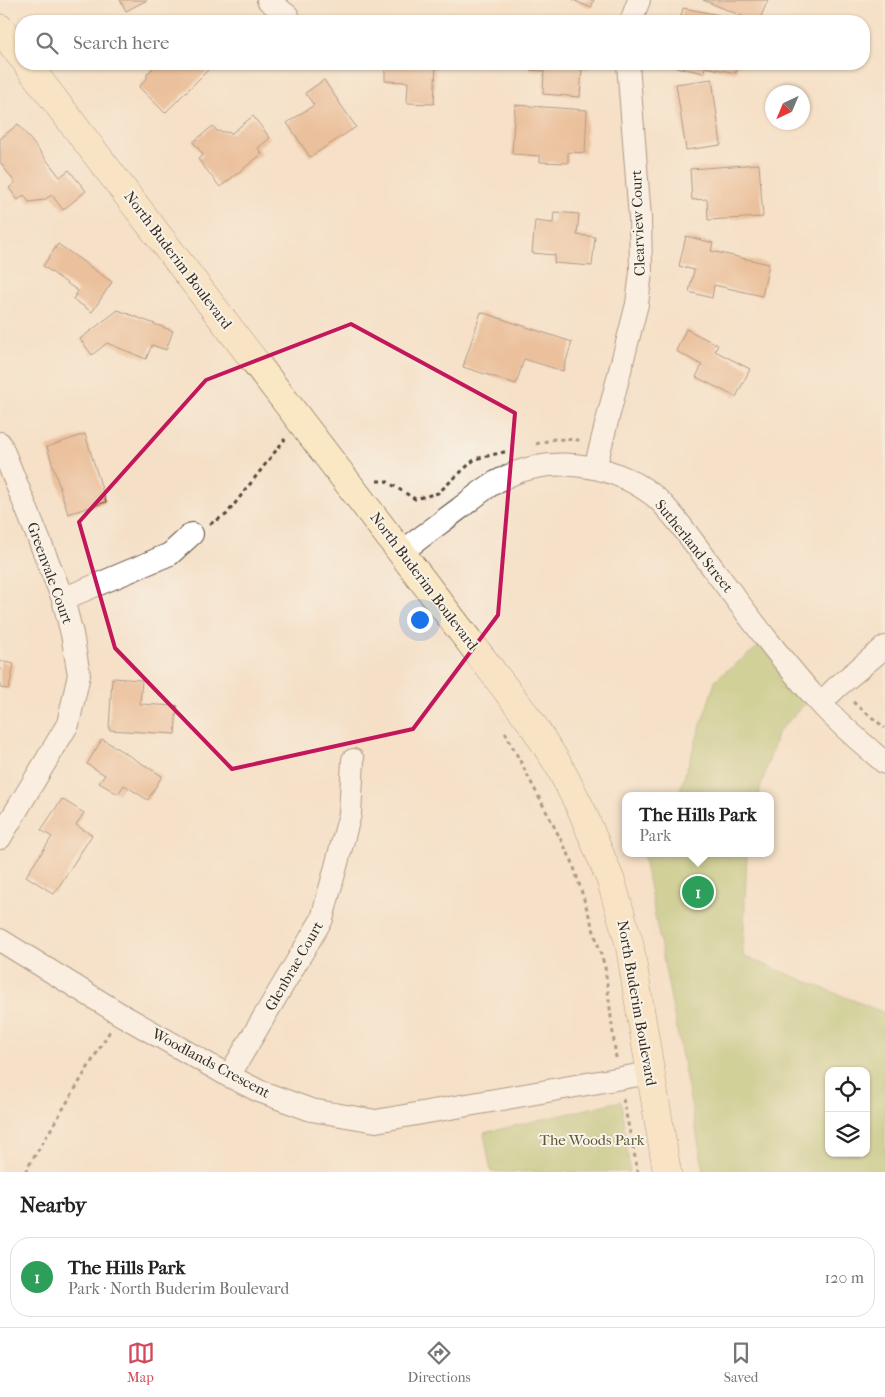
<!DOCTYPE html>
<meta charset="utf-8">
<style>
:root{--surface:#fff;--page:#f6f6f6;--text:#222;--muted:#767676;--line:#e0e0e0;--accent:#d1495b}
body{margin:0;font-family:"IM FELL French Canon",serif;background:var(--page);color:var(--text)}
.controls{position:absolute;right:15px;bottom:15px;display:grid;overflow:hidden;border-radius:10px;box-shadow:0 1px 4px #0004}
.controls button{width:45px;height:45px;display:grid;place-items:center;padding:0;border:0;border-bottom:1px solid var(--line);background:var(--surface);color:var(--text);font:25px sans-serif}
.compass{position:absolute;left:765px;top:85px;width:45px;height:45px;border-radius:50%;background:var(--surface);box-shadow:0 1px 4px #0004;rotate:224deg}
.you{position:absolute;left:419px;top:619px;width:18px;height:18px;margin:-12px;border:4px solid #fff;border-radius:50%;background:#1a73e8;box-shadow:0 0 0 8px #1a73e833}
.badge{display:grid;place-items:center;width:32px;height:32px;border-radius:50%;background:var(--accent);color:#fff;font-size:16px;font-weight:700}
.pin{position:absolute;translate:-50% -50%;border:2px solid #fff;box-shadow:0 1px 5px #0006}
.popup{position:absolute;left:622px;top:792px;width:152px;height:65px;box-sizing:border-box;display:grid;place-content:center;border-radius:10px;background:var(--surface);filter:drop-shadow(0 1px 4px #0005);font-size:16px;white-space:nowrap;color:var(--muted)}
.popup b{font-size:19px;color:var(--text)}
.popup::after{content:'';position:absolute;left:50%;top:100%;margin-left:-10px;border:10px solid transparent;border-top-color:var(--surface)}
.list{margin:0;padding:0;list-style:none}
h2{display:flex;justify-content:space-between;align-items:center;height:65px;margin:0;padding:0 20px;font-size:21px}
h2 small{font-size:16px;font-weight:400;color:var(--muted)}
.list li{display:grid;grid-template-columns:32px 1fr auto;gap:15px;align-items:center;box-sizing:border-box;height:80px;margin:0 10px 10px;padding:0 10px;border:1px solid var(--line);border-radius:20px}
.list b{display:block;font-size:19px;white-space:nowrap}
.list p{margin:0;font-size:16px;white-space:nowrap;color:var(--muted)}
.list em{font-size:16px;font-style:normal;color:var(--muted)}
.icon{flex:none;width:28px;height:28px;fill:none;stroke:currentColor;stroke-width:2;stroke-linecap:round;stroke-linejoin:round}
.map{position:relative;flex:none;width:885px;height:1172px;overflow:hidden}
.search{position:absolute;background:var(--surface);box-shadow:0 1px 4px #0004;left:15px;right:15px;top:15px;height:55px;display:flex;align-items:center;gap:12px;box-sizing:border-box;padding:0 18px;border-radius:20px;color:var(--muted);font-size:19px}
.sheet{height:155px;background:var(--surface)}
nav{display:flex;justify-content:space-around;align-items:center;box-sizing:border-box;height:70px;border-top:1px solid var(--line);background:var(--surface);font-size:14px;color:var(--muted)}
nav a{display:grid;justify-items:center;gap:2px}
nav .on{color:var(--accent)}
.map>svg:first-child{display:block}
.green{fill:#a5bd63;stroke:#707440;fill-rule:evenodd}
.building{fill:#de9968}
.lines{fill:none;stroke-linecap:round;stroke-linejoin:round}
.street-casing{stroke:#574537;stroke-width:24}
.secondary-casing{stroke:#574537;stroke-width:29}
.path{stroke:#574537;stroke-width:3;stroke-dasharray:4 4;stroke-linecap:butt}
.street{stroke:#fff;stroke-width:22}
.secondary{stroke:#fae7c3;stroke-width:28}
.marked{fill:none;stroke:#c2185b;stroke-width:4;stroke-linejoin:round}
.labels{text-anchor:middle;stroke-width:4;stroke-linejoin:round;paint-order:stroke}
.street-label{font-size:15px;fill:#3b2a1e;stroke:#f7f3e8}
.park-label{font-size:15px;fill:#5b5633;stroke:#f7f3e8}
</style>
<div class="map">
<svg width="885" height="1172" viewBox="0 0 885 1172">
<rect width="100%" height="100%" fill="#f7f3e8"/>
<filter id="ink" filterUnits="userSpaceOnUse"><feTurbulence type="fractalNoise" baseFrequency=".02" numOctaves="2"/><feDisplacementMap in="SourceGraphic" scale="10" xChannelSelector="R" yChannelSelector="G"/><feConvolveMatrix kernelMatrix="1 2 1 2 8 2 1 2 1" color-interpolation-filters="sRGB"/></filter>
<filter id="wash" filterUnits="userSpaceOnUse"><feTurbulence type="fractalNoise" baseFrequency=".0096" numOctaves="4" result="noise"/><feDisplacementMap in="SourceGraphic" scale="20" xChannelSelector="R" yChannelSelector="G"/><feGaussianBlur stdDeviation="1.12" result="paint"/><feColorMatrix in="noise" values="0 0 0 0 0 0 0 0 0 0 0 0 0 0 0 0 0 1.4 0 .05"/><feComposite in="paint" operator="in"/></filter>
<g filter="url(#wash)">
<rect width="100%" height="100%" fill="#f5e0c7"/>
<g class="green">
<polygon points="762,644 806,703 778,732 758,796 678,796 716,679"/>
<path d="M 643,853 L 747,853 L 743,956 L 885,1013 L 885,1172 L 704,1172 ZM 829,1071 L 866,1071 L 866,1153 L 829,1153 Z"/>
<polygon points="621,1101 630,1172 491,1172 484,1133"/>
</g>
<g id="blocks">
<g class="building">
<polygon points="120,0 147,0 126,11"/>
<polygon points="573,0 594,0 591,8"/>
<polygon points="703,0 768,0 759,21 754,21"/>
<polygon points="683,8 720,15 718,21 680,21"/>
<polygon points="539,17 584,20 584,21 539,21"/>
<polygon points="154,64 214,64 165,113 139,87 147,78 147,74 154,67"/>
<polygon points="385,64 436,64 434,104 407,103 408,82 385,81"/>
<polygon points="530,64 589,64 588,69 582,68 580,97 543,94 544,71 530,70"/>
<polygon points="671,64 738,64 736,73 705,67 704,73 671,66"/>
<polygon points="712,79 721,145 686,150 676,84"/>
<polygon points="324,80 356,127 310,157 287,123 314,105 305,93"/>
<polygon points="515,105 587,110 585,153 568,152 568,163 540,162 540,156 512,154"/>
<polygon points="253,116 270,138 258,148 262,154 220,187 198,159 203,155 193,142 213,126 217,131 232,133"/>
<polygon points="18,124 60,177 69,170 86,191 63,210 52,195 44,200 29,202 24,195 18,200 9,188 15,183 0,162 0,139"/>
<polygon points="759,164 763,217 708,220 707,199 692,200 690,169"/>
<polygon points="554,212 579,214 577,235 595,237 592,266 554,263 555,255 532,253 535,221 553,223"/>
<polygon points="686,236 713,243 711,251 769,264 762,296 714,285 712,298 689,292 694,270 679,266"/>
<polygon points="58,244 112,282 92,312 73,299 78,291 43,266"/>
<polygon points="118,310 173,331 166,350 152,345 146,359 107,343 92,355 80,339"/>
<polygon points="481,312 572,342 563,371 524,359 516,384 463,367"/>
<polygon points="686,329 718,345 715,351 750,369 736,397 696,377 702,365 676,351"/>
<polygon points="85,434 106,502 68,514 47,447"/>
<polygon points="0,661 14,664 9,689 0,688"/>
<polygon points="112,678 142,680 140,704 177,706 175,734 109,730"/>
<polygon points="102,739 162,776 148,800 124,785 118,794 99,783 105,775 87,764"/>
<polygon points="62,799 84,813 76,825 92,835 54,894 26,876 52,837 41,830"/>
</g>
</g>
</g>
<g filter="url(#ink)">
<use href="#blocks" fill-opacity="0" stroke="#574537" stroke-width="1"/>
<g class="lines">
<defs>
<g id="street">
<polyline points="268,0 288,16"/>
<polyline points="631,21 639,0"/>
<polyline points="0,443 63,599 72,634 79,675 68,724 0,838"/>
<polyline points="595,468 637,304 641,272 640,218 628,64"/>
<path d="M 401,552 C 421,538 440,523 459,509 C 471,500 483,489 496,482 C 545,454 608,461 653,495 C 663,503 671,513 679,523 C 725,583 769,647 820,703 C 840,725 863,744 885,763"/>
<polyline points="63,599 170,554 192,534"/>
<polyline points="821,703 837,687 885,647"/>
<polyline points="0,940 120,1014 229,1076 259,1091 311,1110 376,1121 650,1073"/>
<polyline points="229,1076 322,919 350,814 353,760"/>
</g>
<g id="secondary">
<polyline points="0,28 21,56"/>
<polyline points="27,64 531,722 559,766 582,811 611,881 629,942 667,1172"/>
</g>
</defs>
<use href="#street" class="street-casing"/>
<use href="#secondary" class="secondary-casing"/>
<g class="path">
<polyline points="536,444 554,439 582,440"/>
<polyline points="377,481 386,481 415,499 438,493 475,459 508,451"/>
<polyline points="210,524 226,515 285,439"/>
<polyline points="853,702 885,728"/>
<polyline points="505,732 572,861 605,967 616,1058"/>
<polyline points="623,1099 638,1172"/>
<polyline points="25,1172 110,1031"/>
</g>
<use href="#street" class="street"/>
<use href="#secondary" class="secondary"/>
</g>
</g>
<path d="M0 0H885V1172H0ZM 351,324 L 515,413 L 498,615 L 413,729 L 232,769 L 115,648 L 79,522 L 206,380 Z" fill="#f5e0c7" fill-opacity=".55" fill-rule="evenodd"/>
<path class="marked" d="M 351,324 L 515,413 L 498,615 L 413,729 L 232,769 L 115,648 L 79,522 L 206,380 Z"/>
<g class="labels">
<g class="street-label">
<text transform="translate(638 223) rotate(-92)" y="5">Clearview Court</text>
<text transform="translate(178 260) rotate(53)" y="5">North Buderim Boulevard</text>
<text transform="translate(694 546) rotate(51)" y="5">Sutherland Street</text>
<text transform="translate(50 573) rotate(70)" y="5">Greenvale Court</text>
<text transform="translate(424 581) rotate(53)" y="5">North Buderim Boulevard</text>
<text transform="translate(294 966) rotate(-60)" y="5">Glenbrae Court</text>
<text transform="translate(637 1003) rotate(80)" y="5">North Buderim Boulevard</text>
<text transform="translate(211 1063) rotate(28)" y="5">Woodlands Crescent</text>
</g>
<g class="park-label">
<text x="592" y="1145">The Woods Park</text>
</g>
</g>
</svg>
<div class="controls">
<button><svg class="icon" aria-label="locate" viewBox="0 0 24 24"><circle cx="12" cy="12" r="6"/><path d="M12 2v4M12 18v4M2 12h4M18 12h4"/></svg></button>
<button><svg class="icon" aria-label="layers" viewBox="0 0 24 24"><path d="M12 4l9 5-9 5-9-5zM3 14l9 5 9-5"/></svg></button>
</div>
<svg class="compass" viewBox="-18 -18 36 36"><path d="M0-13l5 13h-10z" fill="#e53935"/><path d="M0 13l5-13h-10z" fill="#767676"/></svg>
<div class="you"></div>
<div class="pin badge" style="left:698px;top:892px;background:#2e9e5b">1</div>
<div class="popup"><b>The Hills Park</b>Park</div>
<div class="search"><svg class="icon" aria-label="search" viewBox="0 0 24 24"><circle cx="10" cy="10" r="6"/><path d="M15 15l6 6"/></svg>Search here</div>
</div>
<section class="sheet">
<h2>Nearby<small></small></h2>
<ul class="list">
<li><span class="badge" style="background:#2e9e5b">1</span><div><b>The Hills Park</b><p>Park · North Buderim Boulevard</p></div><em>120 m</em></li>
</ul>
</section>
<nav>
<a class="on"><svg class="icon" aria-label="map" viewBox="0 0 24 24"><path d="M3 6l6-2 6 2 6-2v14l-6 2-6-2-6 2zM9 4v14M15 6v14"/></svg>Map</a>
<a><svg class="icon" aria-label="directions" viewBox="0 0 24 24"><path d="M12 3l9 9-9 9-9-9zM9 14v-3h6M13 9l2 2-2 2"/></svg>Directions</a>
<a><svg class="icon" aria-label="saved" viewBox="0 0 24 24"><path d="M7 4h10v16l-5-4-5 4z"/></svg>Saved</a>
</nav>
